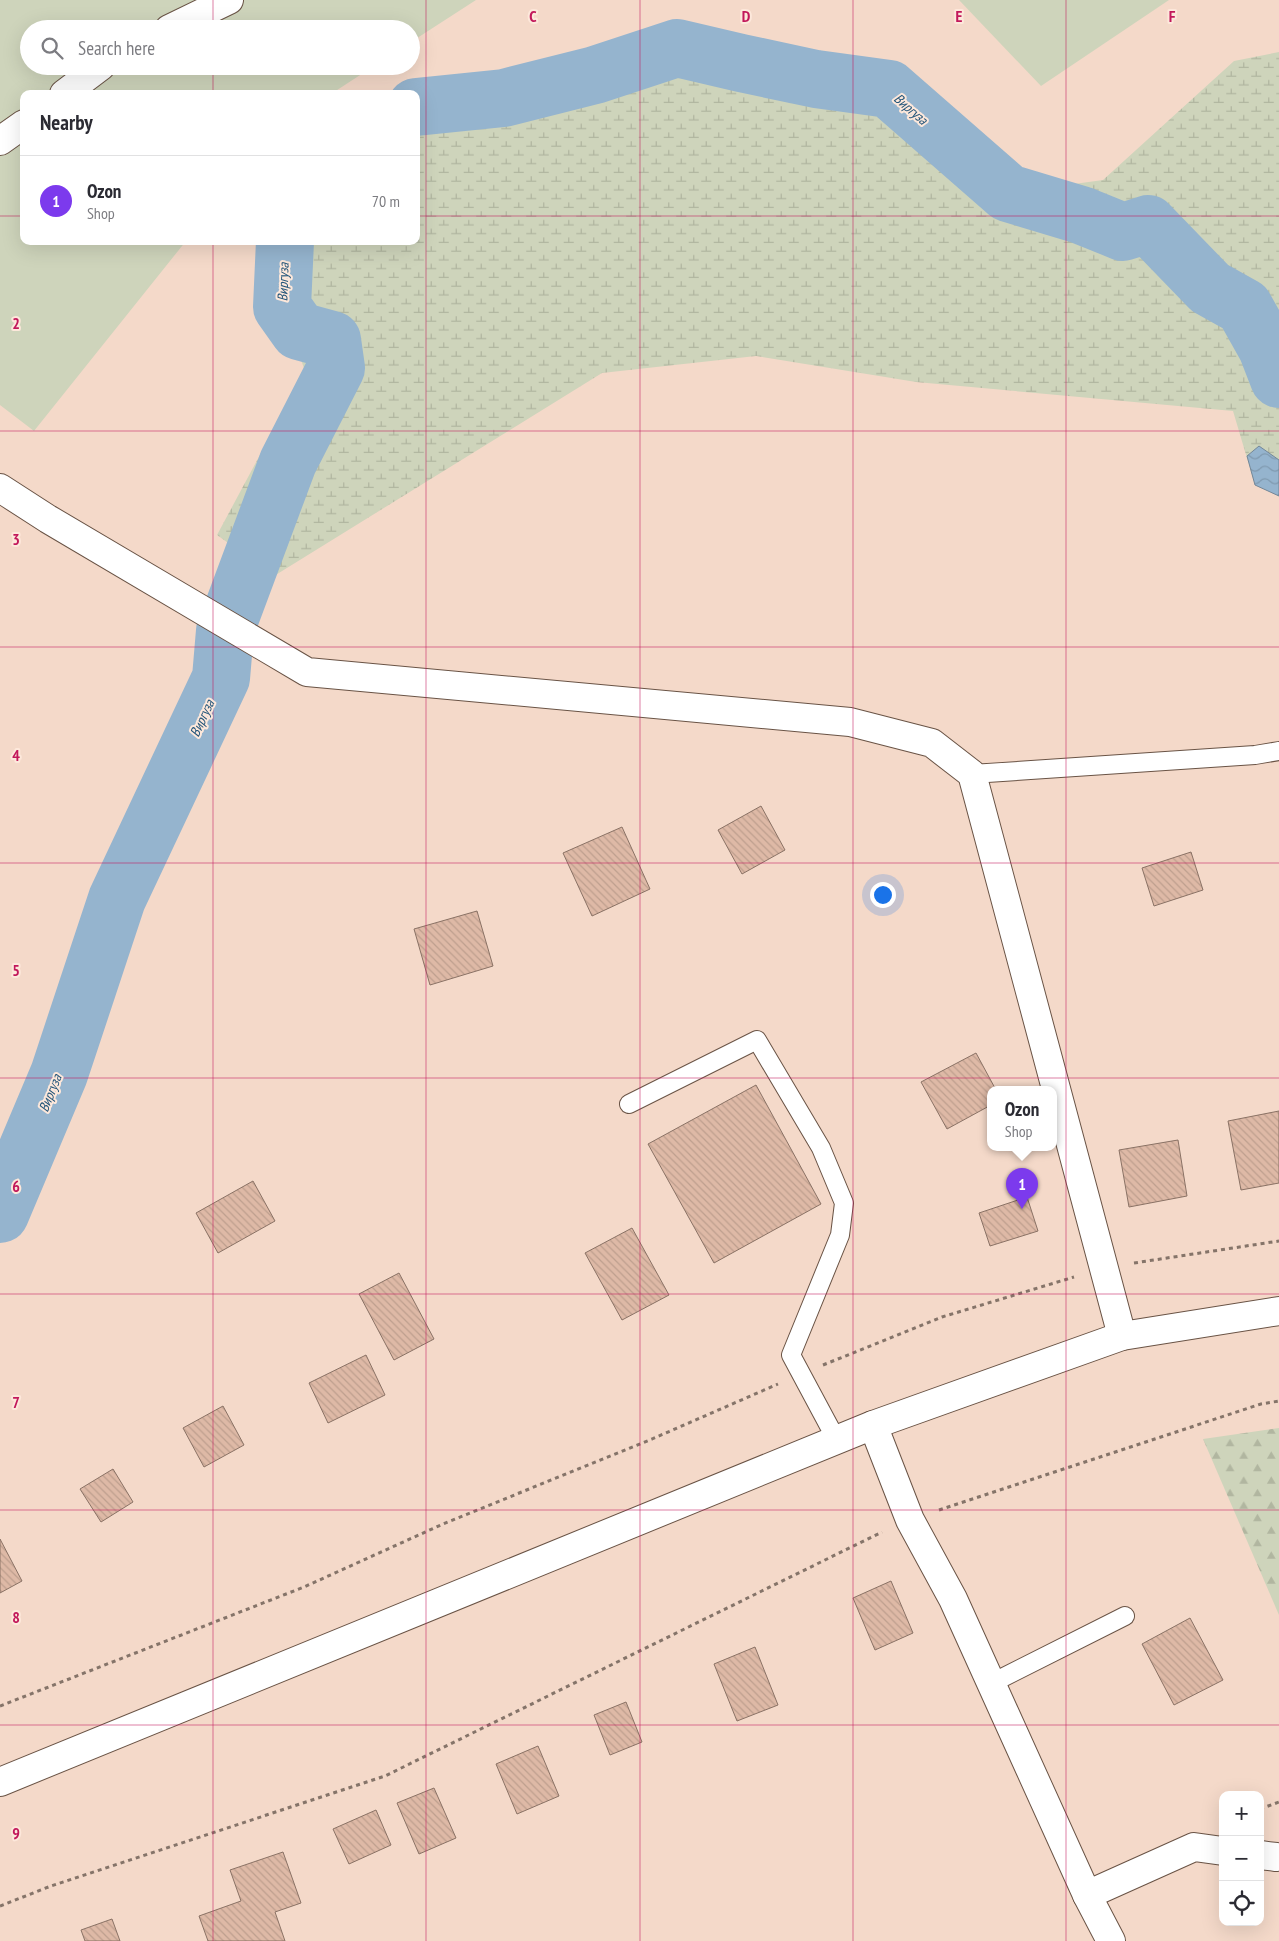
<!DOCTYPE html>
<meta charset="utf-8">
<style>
:root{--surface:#fff;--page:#f2f2f3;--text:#2b2b33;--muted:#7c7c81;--line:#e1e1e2;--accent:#7c3aed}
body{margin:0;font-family:"PT Sans Narrow",sans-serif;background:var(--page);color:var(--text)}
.controls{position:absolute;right:15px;bottom:15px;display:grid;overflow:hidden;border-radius:10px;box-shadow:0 5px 20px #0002}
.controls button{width:45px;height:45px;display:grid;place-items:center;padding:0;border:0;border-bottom:1px solid var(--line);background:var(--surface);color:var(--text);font:25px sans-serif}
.you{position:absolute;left:882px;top:894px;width:18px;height:18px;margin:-12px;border:4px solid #fff;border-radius:50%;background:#1a73e8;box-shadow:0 0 0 8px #1a73e833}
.badge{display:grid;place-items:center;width:32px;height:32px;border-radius:50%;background:var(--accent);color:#fff;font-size:16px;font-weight:700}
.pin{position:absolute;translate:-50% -41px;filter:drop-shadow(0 1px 2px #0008)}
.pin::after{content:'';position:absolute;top:26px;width:18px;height:15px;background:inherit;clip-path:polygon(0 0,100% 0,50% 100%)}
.popup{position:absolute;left:987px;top:1086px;width:70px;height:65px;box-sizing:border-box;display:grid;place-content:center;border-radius:10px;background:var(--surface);filter:drop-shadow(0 1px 4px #0005);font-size:16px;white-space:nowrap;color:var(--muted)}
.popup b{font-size:19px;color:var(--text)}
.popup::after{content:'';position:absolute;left:50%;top:100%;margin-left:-10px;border:10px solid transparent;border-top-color:var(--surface)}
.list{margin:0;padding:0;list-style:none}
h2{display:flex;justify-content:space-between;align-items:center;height:65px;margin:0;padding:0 20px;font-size:21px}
h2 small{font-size:16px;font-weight:400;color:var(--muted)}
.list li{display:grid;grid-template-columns:32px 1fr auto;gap:15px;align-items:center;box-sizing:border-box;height:90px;padding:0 20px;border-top:1px solid var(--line)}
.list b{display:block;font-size:19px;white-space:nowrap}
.list p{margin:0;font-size:16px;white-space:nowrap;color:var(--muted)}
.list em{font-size:16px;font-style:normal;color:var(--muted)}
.icon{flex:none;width:28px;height:28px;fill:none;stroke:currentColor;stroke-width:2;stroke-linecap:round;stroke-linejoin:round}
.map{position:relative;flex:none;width:1279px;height:1941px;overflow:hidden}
.search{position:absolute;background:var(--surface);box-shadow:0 5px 20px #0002;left:20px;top:20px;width:400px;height:55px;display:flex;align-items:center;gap:12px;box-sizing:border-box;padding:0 18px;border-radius:28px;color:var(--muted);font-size:19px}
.panel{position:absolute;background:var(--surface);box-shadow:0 5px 20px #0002;left:20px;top:90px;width:400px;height:155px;border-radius:10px}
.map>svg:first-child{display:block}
.forest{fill:url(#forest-firs)}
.wetland{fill:url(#wetland-marsh)}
.green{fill:#ced4bb}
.water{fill:url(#water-waves);stroke:#748798}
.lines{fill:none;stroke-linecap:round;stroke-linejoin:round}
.river{stroke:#95b4ce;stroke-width:58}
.building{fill:url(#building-back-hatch);stroke:#8a7265}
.lane-casing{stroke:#695345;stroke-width:20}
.street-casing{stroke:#695345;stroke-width:30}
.primary-casing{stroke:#695345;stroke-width:30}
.path{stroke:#857469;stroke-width:3;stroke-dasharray:4 4;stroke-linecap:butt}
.lane{stroke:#fff;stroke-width:18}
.street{stroke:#fff;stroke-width:28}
.primary{stroke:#fff;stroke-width:28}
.grid{fill:none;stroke:#c2185b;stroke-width:1;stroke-opacity:0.55}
.labels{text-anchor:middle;stroke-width:4;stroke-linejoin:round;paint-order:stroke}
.water-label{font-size:14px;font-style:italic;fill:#225479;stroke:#fde8db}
.grid-label{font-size:16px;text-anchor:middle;font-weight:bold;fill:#c2185b;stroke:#fde8db;stroke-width:4;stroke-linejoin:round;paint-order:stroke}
</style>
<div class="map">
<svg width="1279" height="1941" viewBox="0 0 1279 1941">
<defs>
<pattern id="forest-firs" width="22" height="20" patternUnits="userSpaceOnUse" patternTransform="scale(1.25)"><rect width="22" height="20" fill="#ced4bb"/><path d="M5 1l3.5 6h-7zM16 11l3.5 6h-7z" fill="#b1b6a0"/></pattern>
<pattern id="wetland-marsh" width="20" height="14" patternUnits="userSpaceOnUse" patternTransform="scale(1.25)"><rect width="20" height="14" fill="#ced4bb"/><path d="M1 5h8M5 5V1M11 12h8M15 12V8" fill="none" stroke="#b1b6a0"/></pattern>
<pattern id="water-waves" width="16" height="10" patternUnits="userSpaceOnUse" patternTransform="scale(1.25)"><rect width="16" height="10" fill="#95b4ce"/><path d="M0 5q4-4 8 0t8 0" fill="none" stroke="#809ab0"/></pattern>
<pattern id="building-back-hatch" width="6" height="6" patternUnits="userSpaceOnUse" patternTransform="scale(1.25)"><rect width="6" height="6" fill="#deb9a6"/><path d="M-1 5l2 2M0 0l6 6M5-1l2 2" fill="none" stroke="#be9f8e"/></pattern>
</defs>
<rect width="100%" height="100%" fill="#f4d9c9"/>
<polygon class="forest" points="1279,1428 1279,1615 1203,1439"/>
<polygon class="wetland" points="677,48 741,63 816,79 889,89 1009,193 1103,180 1234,61 1279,52 1279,496 1255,485 1233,411 916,382 756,356 602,373 274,576 217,535 305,371 282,307 285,241 416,241 416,107 504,98 595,75"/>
<g class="green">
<polygon points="0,0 476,0 411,42 411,29 29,29 29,66 374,66 331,94 24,94 24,241 186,241 34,431 0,405"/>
<polygon points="959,0 1169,0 1041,86"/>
</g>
<polygon class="water" points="1259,446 1279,460 1279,496 1255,485 1247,456"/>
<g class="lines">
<g class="river">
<polyline points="416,107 504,98 595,75 677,48 741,63 816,79 889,89 1008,193 1081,215 1123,232 1148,224 1210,288 1244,307 1267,348 1279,379"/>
<polyline points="0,1214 59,1074 117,899 221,678 225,631 288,462 336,368 332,340 299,331 282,307 285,241"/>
</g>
</g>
<g class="building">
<polygon points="761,806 785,850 742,874 718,830"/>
<polygon points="622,827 650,889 592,916 563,853"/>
<polygon points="1191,852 1203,890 1154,906 1142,868"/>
<polygon points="477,911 493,966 430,985 414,929"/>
<polygon points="976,1053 996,1090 991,1090 991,1105 947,1129 921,1082"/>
<polygon points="756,1085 821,1204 714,1263 648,1144"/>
<polygon points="1279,1111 1279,1183 1241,1190 1228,1121"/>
<polygon points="1178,1140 1187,1196 1129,1207 1119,1150"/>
<polygon points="253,1181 275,1221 218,1253 196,1213"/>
<polygon points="1027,1197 1038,1231 990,1246 979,1213"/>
<polygon points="632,1228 669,1295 622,1320 585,1253"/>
<polygon points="399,1273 434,1339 394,1360 359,1294"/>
<polygon points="366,1355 385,1395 328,1423 309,1383"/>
<polygon points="223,1406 244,1445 204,1467 183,1428"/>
<polygon points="113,1469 133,1502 101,1522 80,1489"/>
<polygon points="0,1539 22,1581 0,1593"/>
<polygon points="891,1581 913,1633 875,1650 853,1598"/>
<polygon points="1190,1618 1223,1680 1174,1705 1142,1644"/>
<polygon points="755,1647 778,1705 737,1721 714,1664"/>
<polygon points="626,1702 642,1742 610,1755 594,1715"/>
<polygon points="538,1746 559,1796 517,1814 496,1764"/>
<polygon points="434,1788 456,1838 419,1854 397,1803"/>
<polygon points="376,1810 391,1845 349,1864 333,1829"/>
<polygon points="283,1852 301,1903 275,1912 285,1941 208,1941 199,1916 241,1901 230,1870"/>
<polygon points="112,1919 120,1941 85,1941 81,1930"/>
</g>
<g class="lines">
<defs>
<g id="lane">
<polyline points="972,774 1255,755 1279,751"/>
<polyline points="629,1104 757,1040 821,1148 844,1203 840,1235 791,1355 836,1439"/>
<polyline points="992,1683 1125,1616"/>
</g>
<g id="street">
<polyline points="169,29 229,0"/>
<polyline points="64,94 101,66"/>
<polyline points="0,141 24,124"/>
<polyline points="0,488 48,519 307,672 850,722 932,743 972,774 1122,1336"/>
<polyline points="873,1425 910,1520 953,1599 1087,1895 1111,1941"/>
<polyline points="1260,1855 1276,1857"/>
<polyline points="1087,1895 1194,1847 1223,1851"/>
</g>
<polyline id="primary" points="0,1782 873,1425 1122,1336 1279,1311"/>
</defs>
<use href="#lane" class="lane-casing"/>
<use href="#street" class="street-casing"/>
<use href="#primary" class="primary-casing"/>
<g class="path">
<polyline points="1134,1263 1279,1241"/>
<polyline points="823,1365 942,1317 1074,1277"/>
<polyline points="939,1510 1261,1404 1279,1401"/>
<polyline points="0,1706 304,1587 443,1524 652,1439 778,1384"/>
<polyline points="1260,1809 1279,1802"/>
<polyline points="0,1906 51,1886 385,1776 882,1532"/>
</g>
<use href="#lane" class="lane"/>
<use href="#street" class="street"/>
<use href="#primary" class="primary"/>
</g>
<path class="grid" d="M 213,0 L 213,29M 426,0 L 426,1941M 640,0 L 640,1941M 853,0 L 853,1941M 1066,0 L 1066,1941M 213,66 L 213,94M 0,216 L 24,216M 416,216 L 1279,216M 213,241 L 213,1941M 0,431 L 1279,431M 0,647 L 1279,647M 0,863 L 1279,863M 0,1078 L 1279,1078M 0,1294 L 1279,1294M 0,1510 L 1279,1510M 0,1725 L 1279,1725"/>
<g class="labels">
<g class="water-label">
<text transform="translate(911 109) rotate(41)" y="5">Виргуза</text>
<text transform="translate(283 282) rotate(-88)" y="5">Виргуза</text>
<text transform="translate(202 718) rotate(-65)" y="5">Виргуза</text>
<text transform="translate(50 1093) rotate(-68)" y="5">Виргуза</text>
</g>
</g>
<g class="grid-label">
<text x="533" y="22">C</text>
<text x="746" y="22">D</text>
<text x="959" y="22">E</text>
<text x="1172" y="22">F</text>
<text x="16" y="329">2</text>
<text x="16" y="545">3</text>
<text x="16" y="761">4</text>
<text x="16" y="976">5</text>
<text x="16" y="1192">6</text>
<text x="16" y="1408">7</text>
<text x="16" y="1623">8</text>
<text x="16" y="1839">9</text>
</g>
</svg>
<div class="controls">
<button>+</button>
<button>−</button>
<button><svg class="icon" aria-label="locate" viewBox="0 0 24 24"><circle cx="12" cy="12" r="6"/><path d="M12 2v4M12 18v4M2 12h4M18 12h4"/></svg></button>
</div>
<div class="you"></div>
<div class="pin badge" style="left:1022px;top:1209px">1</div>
<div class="popup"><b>Ozon</b>Shop</div>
<div class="search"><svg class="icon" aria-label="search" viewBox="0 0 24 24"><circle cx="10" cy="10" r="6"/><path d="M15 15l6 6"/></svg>Search here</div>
<section class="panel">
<h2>Nearby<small></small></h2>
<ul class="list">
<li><span class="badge">1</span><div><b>Ozon</b><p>Shop</p></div><em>70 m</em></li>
</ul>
</section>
</div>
